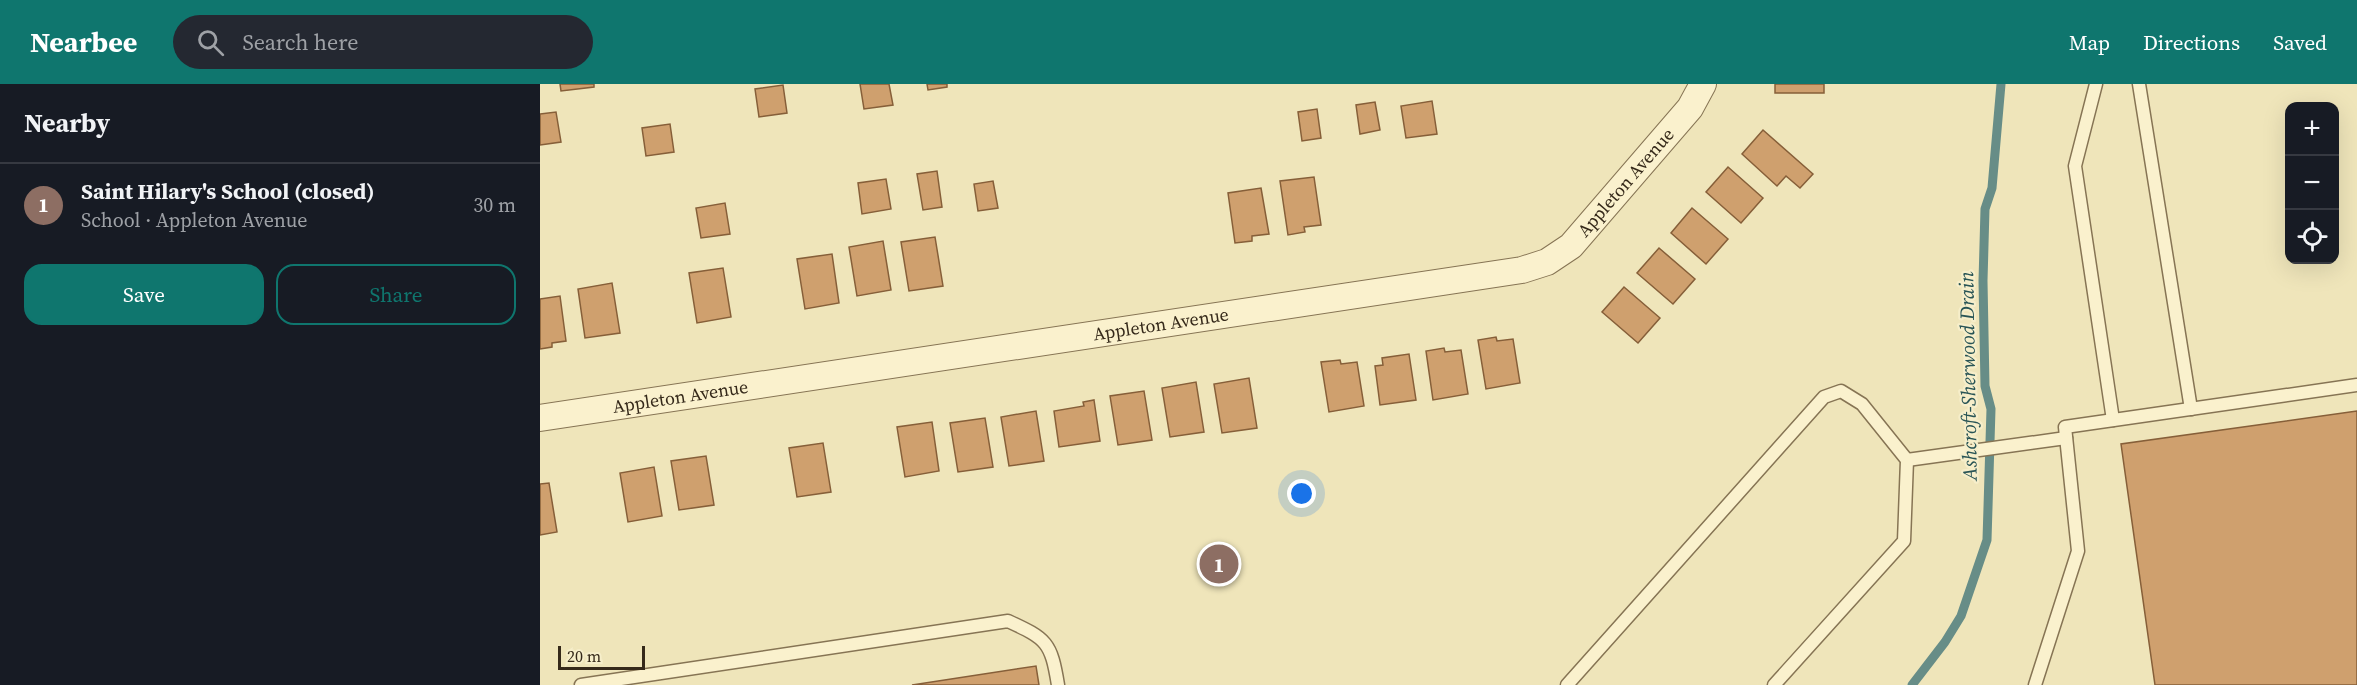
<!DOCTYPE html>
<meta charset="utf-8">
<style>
:root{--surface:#171b24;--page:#242831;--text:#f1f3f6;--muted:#9ea1a6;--line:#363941;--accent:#0f766e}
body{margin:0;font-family:"Source Serif 4",serif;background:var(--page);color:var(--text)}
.controls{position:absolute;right:18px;top:18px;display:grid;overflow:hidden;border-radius:12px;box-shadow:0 6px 24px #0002}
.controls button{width:54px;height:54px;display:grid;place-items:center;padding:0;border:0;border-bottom:2px solid var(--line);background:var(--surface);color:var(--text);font:30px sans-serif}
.scale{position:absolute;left:18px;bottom:15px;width:87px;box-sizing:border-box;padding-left:6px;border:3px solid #35291a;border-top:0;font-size:16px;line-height:21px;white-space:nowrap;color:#35291a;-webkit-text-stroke:4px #f6eeca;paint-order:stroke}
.you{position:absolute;left:762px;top:410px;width:21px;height:21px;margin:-15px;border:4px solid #fff;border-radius:50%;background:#1a73e8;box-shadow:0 0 0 9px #1a73e833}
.badge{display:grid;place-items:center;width:39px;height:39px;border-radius:50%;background:var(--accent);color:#fff;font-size:20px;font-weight:700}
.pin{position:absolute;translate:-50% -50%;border:3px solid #fff;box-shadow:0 2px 6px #0006}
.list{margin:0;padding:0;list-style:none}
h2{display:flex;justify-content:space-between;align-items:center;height:78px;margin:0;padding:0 24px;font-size:26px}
h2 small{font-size:20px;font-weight:400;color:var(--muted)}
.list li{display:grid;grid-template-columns:39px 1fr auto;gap:18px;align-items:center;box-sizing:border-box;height:84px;padding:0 24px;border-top:2px solid var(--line)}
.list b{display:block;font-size:22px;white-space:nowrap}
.list p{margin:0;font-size:20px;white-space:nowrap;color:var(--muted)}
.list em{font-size:20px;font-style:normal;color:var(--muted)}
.actions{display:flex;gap:12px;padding:18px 24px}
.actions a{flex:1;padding:14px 0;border:2px solid var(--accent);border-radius:18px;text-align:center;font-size:21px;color:var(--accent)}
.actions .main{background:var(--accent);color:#fff}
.icon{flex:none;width:33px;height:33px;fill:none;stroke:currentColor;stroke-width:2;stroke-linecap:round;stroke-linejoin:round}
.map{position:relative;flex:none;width:1817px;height:601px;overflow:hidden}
header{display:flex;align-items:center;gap:36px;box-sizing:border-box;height:84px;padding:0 30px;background:var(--accent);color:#fff}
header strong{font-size:28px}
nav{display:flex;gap:33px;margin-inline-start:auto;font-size:21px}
.search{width:420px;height:54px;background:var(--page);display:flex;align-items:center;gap:15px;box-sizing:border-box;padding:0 21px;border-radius:33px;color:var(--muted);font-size:22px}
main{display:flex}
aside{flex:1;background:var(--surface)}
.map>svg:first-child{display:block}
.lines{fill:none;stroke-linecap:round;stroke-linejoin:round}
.stream{stroke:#678d87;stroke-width:9}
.building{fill:#cfa06e;stroke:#865f39;stroke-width:1.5}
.service-casing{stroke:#867454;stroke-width:15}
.minor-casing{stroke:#867454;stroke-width:28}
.service{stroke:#faf1cd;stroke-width:12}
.minor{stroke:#faf1cd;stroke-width:26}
.labels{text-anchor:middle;stroke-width:4.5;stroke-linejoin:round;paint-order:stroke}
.street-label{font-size:18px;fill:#35291a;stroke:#f6eeca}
.water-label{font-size:20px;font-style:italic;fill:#285455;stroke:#f6eeca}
</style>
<header>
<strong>Nearbee</strong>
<div class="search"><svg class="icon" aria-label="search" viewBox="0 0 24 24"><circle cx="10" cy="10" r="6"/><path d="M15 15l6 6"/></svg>Search here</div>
<nav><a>Map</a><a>Directions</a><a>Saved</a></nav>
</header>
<main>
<aside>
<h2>Nearby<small></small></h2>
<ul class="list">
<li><span class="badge" style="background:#8d6e63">1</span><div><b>Saint Hilary's School (closed)</b><p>School · Appleton Avenue</p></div><em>30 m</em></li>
</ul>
<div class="actions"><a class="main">Save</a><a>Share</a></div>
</aside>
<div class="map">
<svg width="1817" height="601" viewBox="0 0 1817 601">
<rect width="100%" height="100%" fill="#efe5ba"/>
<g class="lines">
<polyline class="stream" points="1372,601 1405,558 1421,532 1447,456 1451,325 1445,302 1443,197 1445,125 1452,104 1461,0"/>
</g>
<g class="building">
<polygon points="20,0 54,0 54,3 21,7"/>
<polygon points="320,0 349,0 353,21 324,25"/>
<polygon points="387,0 407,0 407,3 388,6"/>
<rect x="1235" y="0" width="49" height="9"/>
<polygon points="243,1 247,29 219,33 215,5"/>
<polygon points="892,17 897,50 866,54 861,22"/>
<polygon points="835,18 840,46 820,50 816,21"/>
<polygon points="777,25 781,54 762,57 758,28"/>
<polygon points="16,28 21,58 0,61 0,30"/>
<polygon points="130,40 134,68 106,72 102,44"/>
<polygon points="1223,46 1273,90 1260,104 1246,92 1237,102 1202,70"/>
<polygon points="1188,83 1223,114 1201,139 1166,108"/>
<polygon points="397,87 402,123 383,126 377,90"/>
<polygon points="774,93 781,141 764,143 765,148 748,151 740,97"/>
<polygon points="346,95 351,125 322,130 318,99"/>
<polygon points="453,97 458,124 438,127 434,100"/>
<polygon points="721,104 729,150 712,152 712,157 695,159 688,109"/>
<polygon points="185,119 190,150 161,154 156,124"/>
<polygon points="1152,124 1188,155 1166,180 1131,149"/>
<polygon points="395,153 403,202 369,207 361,158"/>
<polygon points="343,157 351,206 317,212 309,163"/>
<polygon points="1119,164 1155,195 1133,220 1097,189"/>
<polygon points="292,170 299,219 265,225 257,175"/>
<polygon points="183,184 191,233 157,239 149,189"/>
<polygon points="72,199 80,249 45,254 38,205"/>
<polygon points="1084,203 1120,234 1098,259 1062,228"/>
<polygon points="20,212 26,257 12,259 12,263 0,265 0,215"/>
<polygon points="956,253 957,257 973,255 980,299 946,305 938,256"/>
<polygon points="904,264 905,268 921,266 928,310 893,316 886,267"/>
<polygon points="869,270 876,316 840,321 835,282 843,281 842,274"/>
<polygon points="800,276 801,280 817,278 824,322 789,328 781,278"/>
<polygon points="709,294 717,344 682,349 674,300"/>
<polygon points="656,298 664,348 630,353 622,304"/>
<polygon points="604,307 612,356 578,361 570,312"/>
<polygon points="554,316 560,357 519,363 514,327 544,322 543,318"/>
<polygon points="496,327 504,377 469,382 461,333"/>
<polygon points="1817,327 1817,601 1615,601 1581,360"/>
<polygon points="445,334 453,383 418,388 410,339"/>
<polygon points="392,338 399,387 365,393 357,343"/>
<polygon points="283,359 291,408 257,413 249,364"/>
<polygon points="166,372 174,421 139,426 131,377"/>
<polygon points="114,383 122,432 88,438 80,389"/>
<polygon points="9,399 17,448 0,451 0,400"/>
<polygon points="496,582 499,601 372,601"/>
</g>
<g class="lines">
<defs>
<g id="service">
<polyline points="1556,0 1535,82 1573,336"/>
<polyline points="1599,0 1651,325"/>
<polyline points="1367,376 1526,354"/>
<path d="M 41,601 L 468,537 C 507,555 511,558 518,601"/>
<polyline points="1027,601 1284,313 1301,307 1322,320 1367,376 1364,457 1234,601"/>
<polyline points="1495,601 1538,467 1525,343 1817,301"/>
</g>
<g id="minor">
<path id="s1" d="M 0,334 L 982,186 L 1007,178 L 1031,162 L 1150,24 L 1163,0"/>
</g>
</defs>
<use href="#service" class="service-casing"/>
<use href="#minor" class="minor-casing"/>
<use href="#service" class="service"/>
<use href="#minor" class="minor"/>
</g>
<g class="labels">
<g class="street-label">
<text dy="6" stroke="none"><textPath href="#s1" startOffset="1132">Appleton Avenue</textPath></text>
<text dy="6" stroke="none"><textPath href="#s1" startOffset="628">Appleton Avenue</textPath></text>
<text dy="6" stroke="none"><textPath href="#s1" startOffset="142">Appleton Avenue</textPath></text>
</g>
<g class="water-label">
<text transform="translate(1428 292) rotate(-91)" y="7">Ashcroft-Sherwood Drain</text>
</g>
</g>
</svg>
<div class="controls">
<button>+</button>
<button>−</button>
<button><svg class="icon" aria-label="locate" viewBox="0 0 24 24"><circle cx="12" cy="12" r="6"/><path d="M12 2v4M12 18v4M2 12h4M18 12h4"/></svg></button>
</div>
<div class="scale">20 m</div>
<div class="you"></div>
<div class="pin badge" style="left:679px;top:480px;background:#8d6e63">1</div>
</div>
</main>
